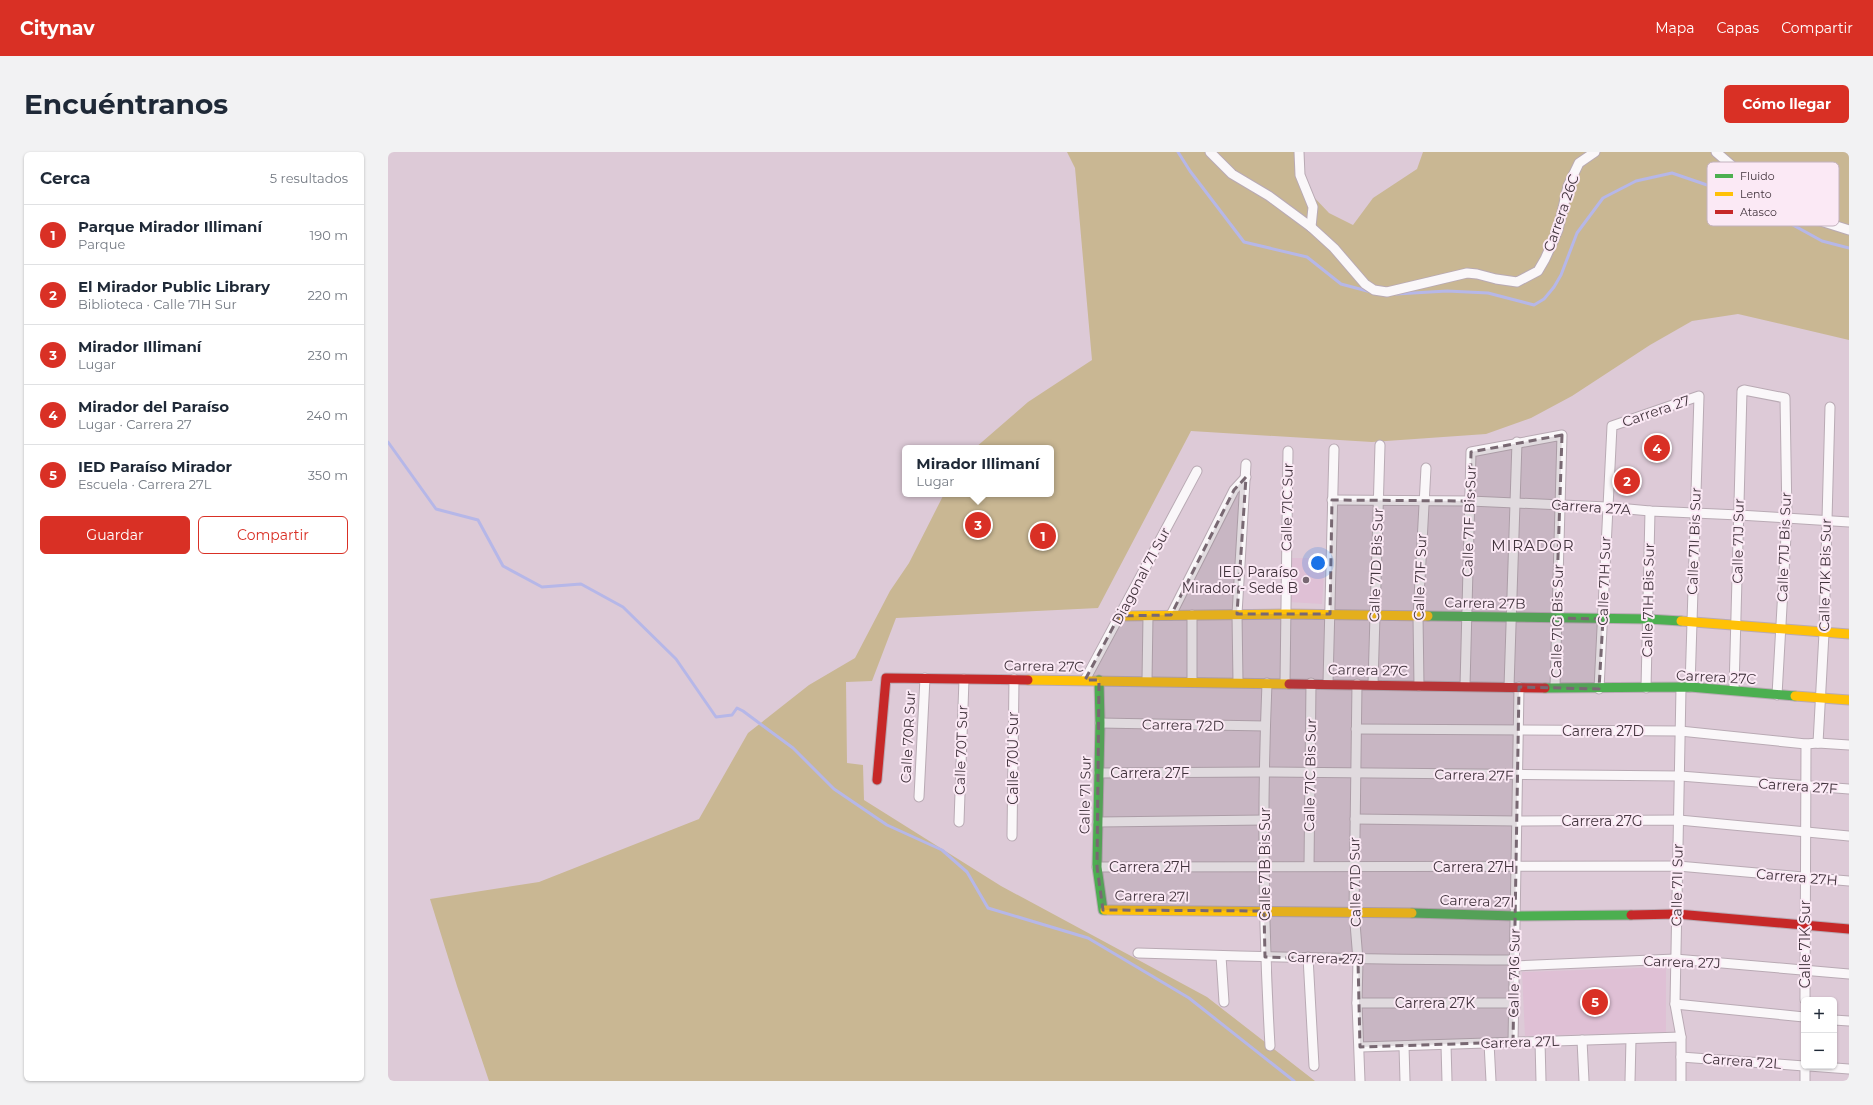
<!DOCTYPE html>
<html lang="es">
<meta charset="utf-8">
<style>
:root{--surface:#fff;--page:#f2f2f3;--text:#1f2937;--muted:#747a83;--line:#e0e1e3;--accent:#d93025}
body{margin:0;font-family:Montserrat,sans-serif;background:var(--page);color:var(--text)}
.controls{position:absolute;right:12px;bottom:12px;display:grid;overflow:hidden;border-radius:6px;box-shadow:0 1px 3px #0004}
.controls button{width:36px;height:36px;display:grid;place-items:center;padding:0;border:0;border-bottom:1px solid var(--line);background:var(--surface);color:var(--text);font:20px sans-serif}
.you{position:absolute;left:930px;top:411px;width:14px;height:14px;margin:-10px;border:3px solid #fff;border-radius:50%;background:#1a73e8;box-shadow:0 0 0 6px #1a73e833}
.badge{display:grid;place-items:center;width:26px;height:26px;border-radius:50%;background:var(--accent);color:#fff;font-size:13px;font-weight:700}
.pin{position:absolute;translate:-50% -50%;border:2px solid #fff;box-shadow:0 1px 4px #0006}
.popup{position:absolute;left:514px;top:293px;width:152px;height:52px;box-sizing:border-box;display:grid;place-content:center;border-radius:6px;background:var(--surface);filter:drop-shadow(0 1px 3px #0005);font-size:13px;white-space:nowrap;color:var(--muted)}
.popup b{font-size:15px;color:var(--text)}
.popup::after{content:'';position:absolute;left:50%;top:100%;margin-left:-8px;border:8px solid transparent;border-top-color:var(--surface)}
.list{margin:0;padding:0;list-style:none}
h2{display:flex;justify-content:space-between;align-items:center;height:52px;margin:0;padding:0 16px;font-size:17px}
h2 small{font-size:13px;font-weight:400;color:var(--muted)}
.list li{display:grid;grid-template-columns:26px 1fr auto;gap:12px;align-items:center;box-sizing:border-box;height:60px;padding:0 16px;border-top:1px solid var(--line)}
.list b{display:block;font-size:15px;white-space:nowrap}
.list p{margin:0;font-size:13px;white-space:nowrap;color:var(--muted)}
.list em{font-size:13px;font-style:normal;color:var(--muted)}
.actions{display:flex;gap:8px;padding:12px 16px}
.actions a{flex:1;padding:9px 0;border:1px solid var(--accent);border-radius:6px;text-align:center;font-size:14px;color:var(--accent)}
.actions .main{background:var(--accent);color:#fff}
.map{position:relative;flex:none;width:1461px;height:929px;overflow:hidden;border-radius:6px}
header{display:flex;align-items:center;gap:24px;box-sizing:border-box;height:56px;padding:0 20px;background:var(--accent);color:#fff}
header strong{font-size:19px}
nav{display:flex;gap:22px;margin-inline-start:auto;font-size:14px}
.intro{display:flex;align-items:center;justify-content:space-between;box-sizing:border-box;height:96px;padding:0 24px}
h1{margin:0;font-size:28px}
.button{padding:10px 18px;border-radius:6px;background:var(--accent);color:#fff;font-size:14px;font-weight:700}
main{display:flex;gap:24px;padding:0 24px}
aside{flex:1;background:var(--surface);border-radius:6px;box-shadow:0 1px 3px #0004}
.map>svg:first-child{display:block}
.built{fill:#dfc0d5}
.green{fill:#c9b793}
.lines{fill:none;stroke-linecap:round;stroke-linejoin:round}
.stream{stroke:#b6b7e8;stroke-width:3}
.street-casing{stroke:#b9aab4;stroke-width:11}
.fast-casing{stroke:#b9aab4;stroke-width:11}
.slow-casing{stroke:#b9aab4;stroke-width:11}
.jam-casing{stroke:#b9aab4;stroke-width:11}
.street{stroke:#faf7f9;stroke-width:9}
.fast{stroke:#4caf50;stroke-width:9}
.slow{stroke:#ffc107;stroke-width:9}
.jam{stroke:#c62828;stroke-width:9}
.marked{fill:#786872;fill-opacity:0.2;stroke:#786872;stroke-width:3;stroke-dasharray:8 5;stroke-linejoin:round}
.poi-dot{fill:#786872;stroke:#fbe9f5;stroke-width:1.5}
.labels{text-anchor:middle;stroke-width:4;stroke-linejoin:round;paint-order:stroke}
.street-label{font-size:14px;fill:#41333c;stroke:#fbe9f5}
.poi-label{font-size:14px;fill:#41333c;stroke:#fbe9f5;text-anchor:end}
.neighbourhood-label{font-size:15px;letter-spacing:1px;fill:#41333c;stroke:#fbe9f5}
.key{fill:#fbe9f5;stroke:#c3b2be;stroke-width:1}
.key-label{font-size:11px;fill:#41333c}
</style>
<header>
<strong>Citynav</strong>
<nav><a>Mapa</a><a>Capas</a><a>Compartir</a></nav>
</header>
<div class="intro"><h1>Encuéntranos</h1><a class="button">Cómo llegar</a></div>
<main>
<aside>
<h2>Cerca<small>5 resultados</small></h2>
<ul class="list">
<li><span class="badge">1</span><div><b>Parque Mirador Illimaní</b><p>Parque</p></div><em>190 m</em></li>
<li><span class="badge">2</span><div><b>El Mirador Public Library</b><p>Biblioteca · Calle 71H Sur</p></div><em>220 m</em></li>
<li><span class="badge">3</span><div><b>Mirador Illimaní</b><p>Lugar</p></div><em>230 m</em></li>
<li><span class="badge">4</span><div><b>Mirador del Paraíso</b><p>Lugar · Carrera 27</p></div><em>240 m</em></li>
<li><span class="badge">5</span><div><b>IED Paraíso Mirador</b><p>Escuela · Carrera 27L</p></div><em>350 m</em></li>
</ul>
<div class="actions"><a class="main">Guardar</a><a>Compartir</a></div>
</aside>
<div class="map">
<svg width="1461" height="929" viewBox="0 0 1461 929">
<rect width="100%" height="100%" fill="#ddcad7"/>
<g class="built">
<polygon points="901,406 937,406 934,452 901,450"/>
<polygon points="1278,815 1278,880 1137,884 1134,820"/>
</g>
<polygon class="green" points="679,0 909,0 921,40 941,61 965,73 985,46 1029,17 1035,0 1461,0 1461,188 1350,162 1304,169 1262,193 1184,244 1143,266 1098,282 984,290 803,279 710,456 508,466 484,529 458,530 459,611 475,613 476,648 613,734 819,845 927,929 101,929 69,834 42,747 151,730 311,667 360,581 421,533 467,506 502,439 521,411 556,342 663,342 663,296 587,296 640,250 704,208 687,16"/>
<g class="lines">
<g class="stream">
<polyline points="790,0 802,19 856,90 919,105 953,132 983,140"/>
<polyline points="1008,142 1059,139 1100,141 1146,153 1156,147 1166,135 1173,123 1189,81 1215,46 1248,29 1284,21 1354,45 1434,89 1461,96"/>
<polyline points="0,290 48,357 90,368 115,414 154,435 193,432 235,455 288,507 328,565 344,563 349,556 355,559 405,596 446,637 499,673 554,698 579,720 600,756 700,786 801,846 906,929"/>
</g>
<defs>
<g id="street">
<polyline points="822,0 844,22 881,44 923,75 946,96 977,132 986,138 999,140 1079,121 1089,122 1108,127 1129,130 1150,119 1157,107 1170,78 1180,34 1191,11 1207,0"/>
<polyline points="911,0 912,23 925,55 923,75"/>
<polyline points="1328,0 1378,43 1404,60 1461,78"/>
<polyline points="944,348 1082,349 1219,355 1262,359 1351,363 1461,370"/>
<polyline points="783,463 846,338 858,325"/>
<polyline points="697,528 809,319"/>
<polyline points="759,529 760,464"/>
<polyline points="804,530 804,463"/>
<polyline points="850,530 849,462 858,312"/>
<path d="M 879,531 C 874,652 875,773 882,894"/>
<polyline points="897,531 900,299"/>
<polyline points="940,531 946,297"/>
<polyline points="969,532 966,759 970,808 969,851 972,929"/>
<polyline points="985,532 992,293"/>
<polyline points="1031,534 1030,464 1038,316"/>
<polyline points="1077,534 1083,300 1174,283 1167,535"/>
<polyline points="1121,535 1129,290"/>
<polyline points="1258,536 1262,359"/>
<polyline points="1293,536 1287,852 1293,885 1293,929"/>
<polyline points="1211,537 1224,274 1311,244 1302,535"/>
<polyline points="1346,538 1354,239 1356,238 1397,246 1399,366 1389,543"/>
<polyline points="712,571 877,574"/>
<polyline points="968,577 1292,579 1418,592 1430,591 1461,593"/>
<polyline points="1430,591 1436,481 1442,255"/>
<polyline points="711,621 877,620 1292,624 1461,637"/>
<polyline points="531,645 537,526"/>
<polyline points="967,667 1129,669 1291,668 1461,684"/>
<polyline points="571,670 576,527"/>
<polyline points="710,670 877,668"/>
<polyline points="624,684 626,527"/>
<polyline points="921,714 923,531"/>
<polyline points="709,715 1290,714 1461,729"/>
<path d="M 750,801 C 875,805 1001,808 1126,808"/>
<polyline points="833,804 836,850"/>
<polyline points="920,805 926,914"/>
<polyline points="1126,814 1287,807 1461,822"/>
<polyline points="1417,848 1418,592"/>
<polyline points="969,851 1126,851"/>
<polyline points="1287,852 1416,865"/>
<polyline points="1446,868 1461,869"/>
<polyline points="1194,888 1196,929"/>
<polyline points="1152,889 1153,929"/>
<polyline points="1125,890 1131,535"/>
<polyline points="1101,891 1103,929"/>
<polyline points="1058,893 1059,929"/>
<polyline points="1016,894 1017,929"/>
<polyline points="972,895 1293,885"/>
<polyline points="1293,905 1416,914"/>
<polyline points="1421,914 1461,917"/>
<polyline points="1242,929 1243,887"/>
<polyline points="1417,929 1417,914"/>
</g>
<g id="fast">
<polyline points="1040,464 1260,467 1293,469"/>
<polyline points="711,528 712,571 709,715 715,758 717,758"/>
<polyline points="1157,536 1302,535 1407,544"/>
<polyline points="1024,761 1127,764 1243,763"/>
</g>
<g id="slow">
<polyline points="731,464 898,462 1040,464"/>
<polyline points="1293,469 1461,482"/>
<polyline points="640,528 901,532"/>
<polyline points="1407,544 1461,548"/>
<polyline points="717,758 1024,761"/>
</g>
<g id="jam">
<polyline points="901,532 1157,536"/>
<polyline points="489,628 498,526 640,528"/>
<polyline points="1243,763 1289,762 1461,777"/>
</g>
</defs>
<use href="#street" class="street-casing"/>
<use href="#fast" class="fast-casing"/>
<use href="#slow" class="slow-casing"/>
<use href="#jam" class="jam-casing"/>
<use href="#street" class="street"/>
<use href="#fast" class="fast"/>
<use href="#slow" class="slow"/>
<use href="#jam" class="jam"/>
</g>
<path class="marked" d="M 1174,283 L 1168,466 L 1215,467 L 1211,537 L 1131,535 L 1125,890 L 972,895 L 970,808 L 877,805 L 876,759 L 715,758 L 709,715 L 711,528 L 697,528 L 731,464 L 783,463 L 846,338 L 858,325 L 849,462 L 942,462 L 944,348 L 1082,349 L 1083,300 Z"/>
<circle class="poi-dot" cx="918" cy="428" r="4"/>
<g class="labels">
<g class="street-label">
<text transform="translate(1173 61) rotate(-71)" y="5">Carrera 26C</text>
<text transform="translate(1268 259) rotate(-19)" y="5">Carrera 27</text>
<text transform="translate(899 355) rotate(-89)" y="5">Calle 71C Sur</text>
<text transform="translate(1203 355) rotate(4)" y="5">Carrera 27A</text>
<text transform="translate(1081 369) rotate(-88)" y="5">Calle 71F Bis Sur</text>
<text transform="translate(1306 389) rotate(-88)" y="5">Calle 71I Bis Sur</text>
<text transform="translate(1350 389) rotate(-89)" y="5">Calle 71J Sur</text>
<text transform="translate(1396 395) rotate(-88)" y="5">Calle 71J Bis Sur</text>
<text transform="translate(988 413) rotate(-88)" y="5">Calle 71D Bis Sur</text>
<text transform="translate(1437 423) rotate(-89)" y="5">Calle 71K Bis Sur</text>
<text transform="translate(753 424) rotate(-62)" y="5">Diagonal 71 Sur</text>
<text transform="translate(1032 425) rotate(-88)" y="5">Calle 71F Sur</text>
<text transform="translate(1216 429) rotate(-88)" y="5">Calle 71H Sur</text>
<text transform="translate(1260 448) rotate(-89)" y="5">Calle 71H Bis Sur</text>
<text transform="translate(1097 451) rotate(1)" y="5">Carrera 27B</text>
<text transform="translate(1169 469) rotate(-89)" y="5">Calle 71G Bis Sur</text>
<text transform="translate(656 514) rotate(1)" y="5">Carrera 27C</text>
<text transform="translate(980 518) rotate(1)" y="5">Carrera 27C</text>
<text transform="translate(1328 525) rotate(3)" y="5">Carrera 27C</text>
<text transform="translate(795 573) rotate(1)" y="5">Carrera 72D</text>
<text x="1215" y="584">Carrera 27D</text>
<text transform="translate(520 585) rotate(-87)" y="5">Calle 70R Sur</text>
<text transform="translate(573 598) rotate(-88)" y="5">Calle 70T Sur</text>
<text transform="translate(625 606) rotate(-90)" y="5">Calle 70U Sur</text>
<text x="762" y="626">Carrera 27F</text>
<text transform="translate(922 623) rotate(-89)" y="5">Calle 71C Bis Sur</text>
<text transform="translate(1086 623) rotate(1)" y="5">Carrera 27F</text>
<text transform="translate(1410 634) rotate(4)" y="5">Carrera 27F</text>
<text transform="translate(697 643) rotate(-89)" y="5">Calle 71 Sur</text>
<text x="1214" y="674">Carrera 27G</text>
<text transform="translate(877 712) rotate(-90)" y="5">Calle 71B Bis Sur</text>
<text x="762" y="720">Carrera 27H</text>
<text x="1086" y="720">Carrera 27H</text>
<text transform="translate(1409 725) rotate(5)" y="5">Carrera 27H</text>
<text transform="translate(967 730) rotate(-91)" y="5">Calle 71D Sur</text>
<text transform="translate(1289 733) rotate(-89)" y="5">Calle 71I Sur</text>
<text transform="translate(764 744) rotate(1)" y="5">Carrera 27I</text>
<text transform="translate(1089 749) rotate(2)" y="5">Carrera 27I</text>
<text transform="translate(1417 792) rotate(-90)" y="5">Calle 71K Sur</text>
<text transform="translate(938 806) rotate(2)" y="5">Carrera 27J</text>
<text transform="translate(1294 810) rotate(2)" y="5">Carrera 27J</text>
<text transform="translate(1126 821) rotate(-89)" y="5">Calle 71G Sur</text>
<text x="1047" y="856">Carrera 27K</text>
<text transform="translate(1132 890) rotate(-2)" y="5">Carrera 27L</text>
<text transform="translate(1354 909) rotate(4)" y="5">Carrera 72L</text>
</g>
<g class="poi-label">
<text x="910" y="425">IED Paraíso<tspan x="910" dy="16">Mirador - Sede B</tspan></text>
</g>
<g class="neighbourhood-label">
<text x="1145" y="399">MIRADOR</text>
</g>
</g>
<rect x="1319" y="10" width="132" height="64" rx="6" class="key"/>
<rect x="1327" y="22" width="18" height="4" fill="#4caf50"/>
<rect x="1327" y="40" width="18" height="4" fill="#ffc107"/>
<rect x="1327" y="58" width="18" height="4" fill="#c62828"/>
<g class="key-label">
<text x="1352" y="28">Fluido</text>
<text x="1352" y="46">Lento</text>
<text x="1352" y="64">Atasco</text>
</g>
</svg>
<div class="controls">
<button>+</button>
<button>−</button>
</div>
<div class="you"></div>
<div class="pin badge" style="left:655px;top:384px">1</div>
<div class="pin badge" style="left:1239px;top:329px">2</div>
<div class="pin badge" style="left:590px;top:373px">3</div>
<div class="popup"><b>Mirador Illimaní</b>Lugar</div>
<div class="pin badge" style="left:1269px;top:296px">4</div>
<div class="pin badge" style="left:1207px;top:850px">5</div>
</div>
</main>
